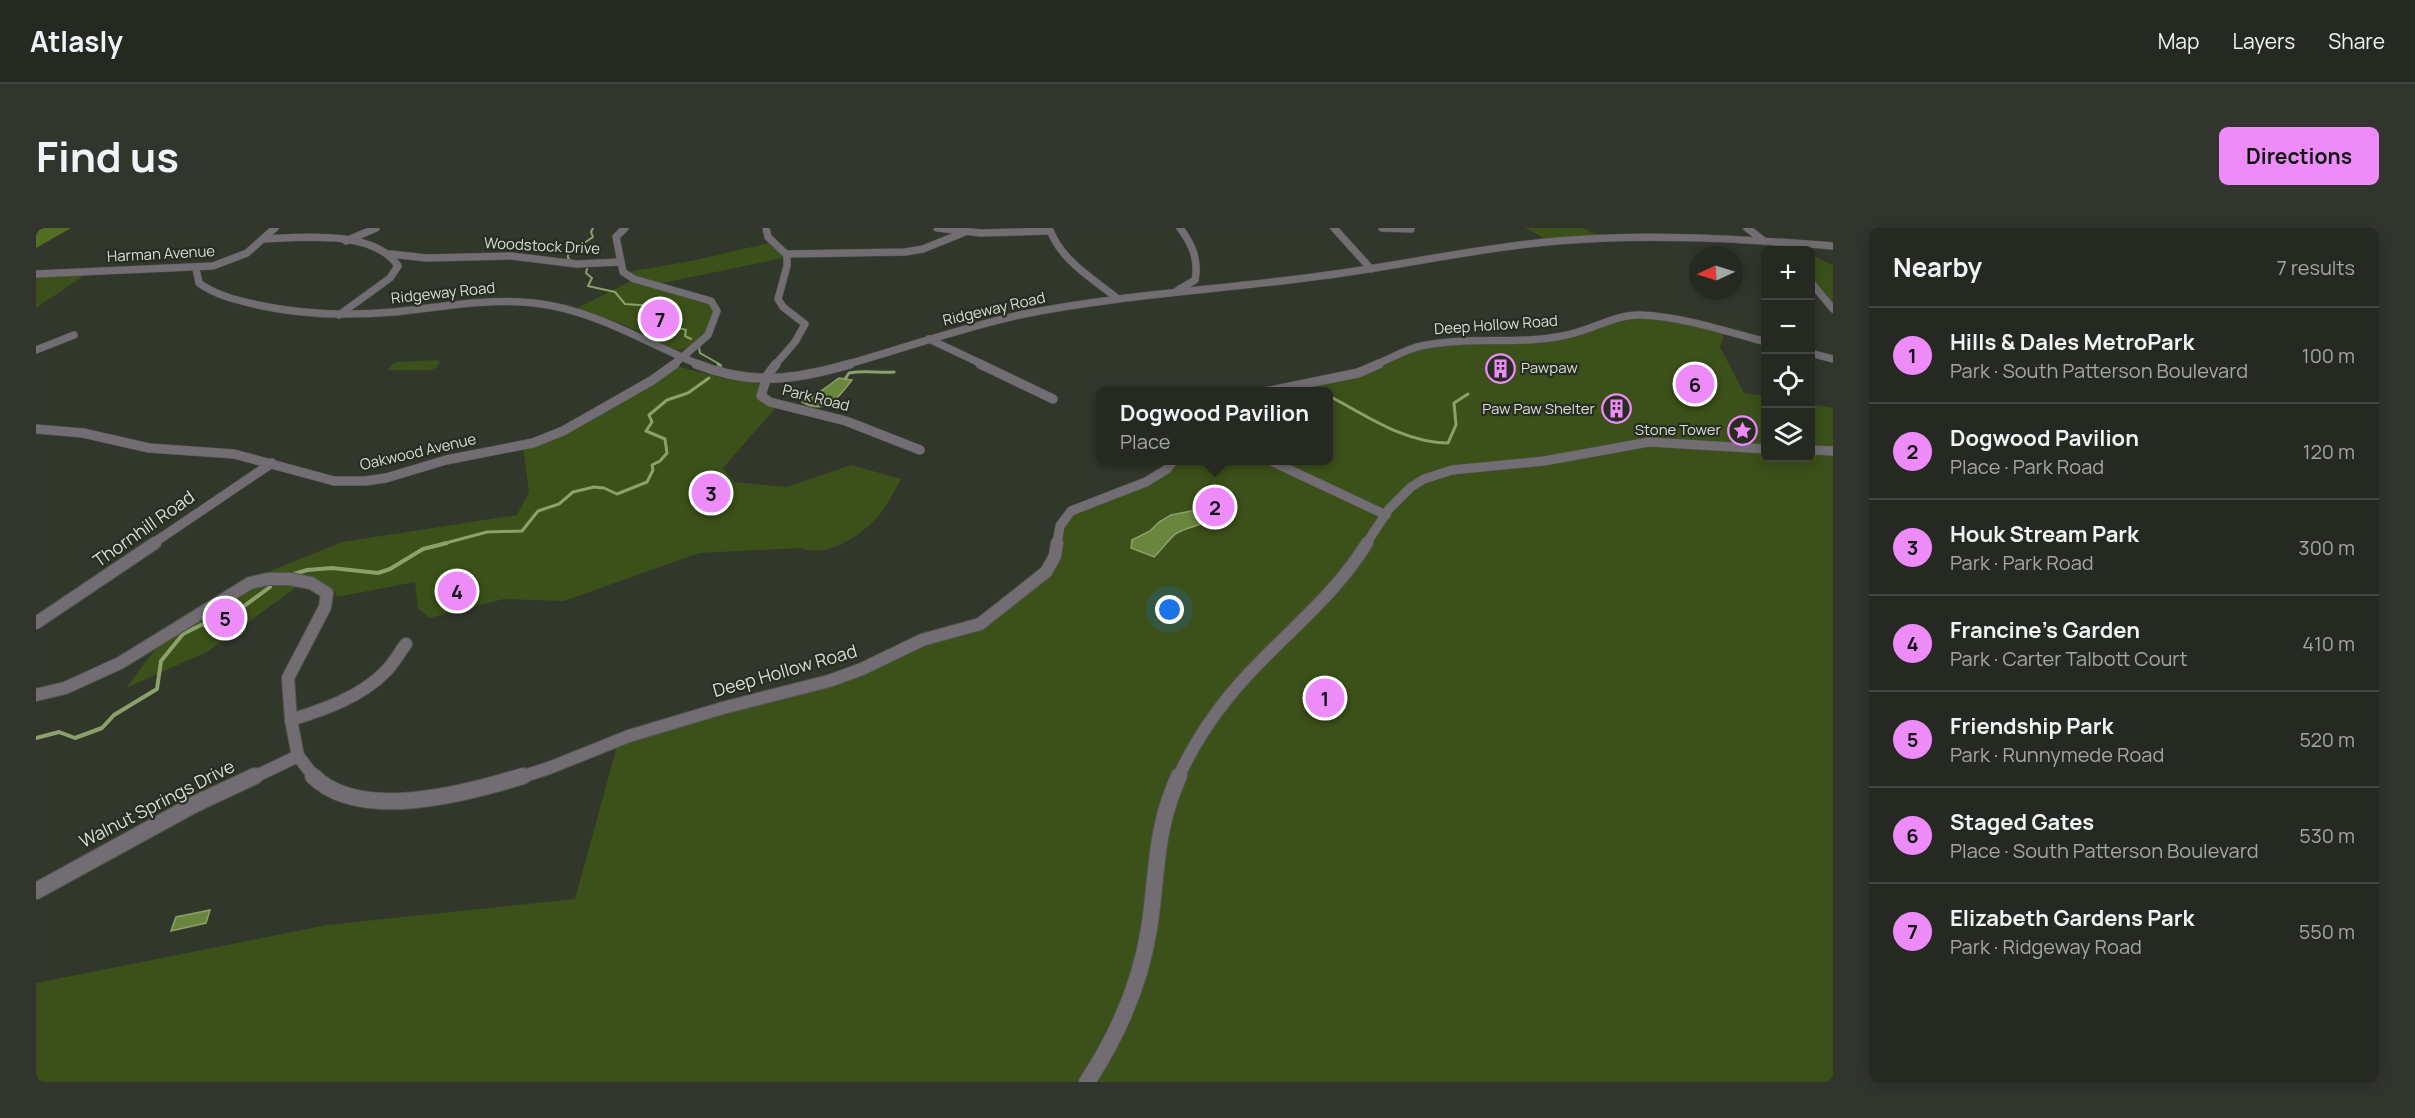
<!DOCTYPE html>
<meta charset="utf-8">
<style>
:root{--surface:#262921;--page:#32352e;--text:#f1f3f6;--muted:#a4a6a5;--line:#42453f;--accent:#ed8cf9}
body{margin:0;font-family:Manrope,sans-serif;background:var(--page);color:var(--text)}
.controls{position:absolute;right:18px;top:18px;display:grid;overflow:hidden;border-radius:9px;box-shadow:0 3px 15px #0003}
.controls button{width:54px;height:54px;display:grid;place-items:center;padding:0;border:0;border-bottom:2px solid var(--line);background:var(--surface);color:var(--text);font:30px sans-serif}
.compass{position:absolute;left:1653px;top:18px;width:54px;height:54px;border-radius:50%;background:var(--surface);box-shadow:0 3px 15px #0003;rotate:266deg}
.you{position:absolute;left:1134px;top:382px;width:21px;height:21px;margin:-15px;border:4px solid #fff;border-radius:50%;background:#1a73e8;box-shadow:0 0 0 9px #1a73e833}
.badge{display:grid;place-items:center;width:39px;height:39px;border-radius:50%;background:var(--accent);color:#111;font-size:20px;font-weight:700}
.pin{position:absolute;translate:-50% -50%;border:3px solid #fff;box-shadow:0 2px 6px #0006}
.popup{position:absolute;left:1060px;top:159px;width:237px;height:78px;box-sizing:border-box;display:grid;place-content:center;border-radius:9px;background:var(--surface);filter:drop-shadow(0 2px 4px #0005);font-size:20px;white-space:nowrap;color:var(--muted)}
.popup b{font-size:22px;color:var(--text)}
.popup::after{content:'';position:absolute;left:50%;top:100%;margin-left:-12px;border:12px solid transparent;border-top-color:var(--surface)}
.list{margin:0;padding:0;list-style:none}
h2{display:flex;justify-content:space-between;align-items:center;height:78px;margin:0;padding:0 24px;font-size:26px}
h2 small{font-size:20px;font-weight:400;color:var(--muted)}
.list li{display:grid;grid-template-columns:39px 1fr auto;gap:18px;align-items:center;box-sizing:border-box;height:96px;padding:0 24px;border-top:2px solid var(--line)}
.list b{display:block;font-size:22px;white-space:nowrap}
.list p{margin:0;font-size:20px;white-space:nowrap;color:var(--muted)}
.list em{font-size:20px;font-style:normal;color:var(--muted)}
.icon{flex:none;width:33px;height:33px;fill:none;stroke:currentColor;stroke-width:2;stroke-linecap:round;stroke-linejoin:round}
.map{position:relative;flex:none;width:1797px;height:854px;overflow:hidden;border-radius:9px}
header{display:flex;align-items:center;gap:36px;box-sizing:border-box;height:84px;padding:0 30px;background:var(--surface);border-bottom:2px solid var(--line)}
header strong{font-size:28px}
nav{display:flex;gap:33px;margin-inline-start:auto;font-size:21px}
.intro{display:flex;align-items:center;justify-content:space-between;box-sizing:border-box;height:144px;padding:0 36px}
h1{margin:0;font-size:42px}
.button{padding:15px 27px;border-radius:9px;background:var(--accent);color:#111;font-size:21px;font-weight:700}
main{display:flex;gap:36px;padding:0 36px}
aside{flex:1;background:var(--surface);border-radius:9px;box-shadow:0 3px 15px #0003}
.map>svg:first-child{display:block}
.green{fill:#3c5019}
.water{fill:#69863c;stroke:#8ba06a;stroke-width:1.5}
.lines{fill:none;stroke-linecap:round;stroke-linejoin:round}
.stream-far2{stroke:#8ba06a;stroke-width:2}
.stream-far1{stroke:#8ba06a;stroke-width:3}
.stream{stroke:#8ba06a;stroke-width:4}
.building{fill:#536e23}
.street-far3-casing{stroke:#50554b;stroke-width:8}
.street-far2-casing{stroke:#50554b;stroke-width:10}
.street-far1-casing{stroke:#50554b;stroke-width:14}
.street-casing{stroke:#50554b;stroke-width:18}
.street-far3{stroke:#716d72;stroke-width:7}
.street-far2{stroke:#716d72;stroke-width:9}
.street-far1{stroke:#716d72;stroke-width:12}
.street{stroke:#716d72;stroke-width:16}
.labels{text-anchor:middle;stroke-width:4.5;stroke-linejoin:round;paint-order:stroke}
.far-street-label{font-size:15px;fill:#d9ddd6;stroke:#282d22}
.far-poi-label{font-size:15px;fill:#d9ddd6;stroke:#282d22;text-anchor:end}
.street-label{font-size:18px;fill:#d9ddd6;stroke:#282d22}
</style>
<header>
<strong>Atlasly</strong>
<nav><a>Map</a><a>Layers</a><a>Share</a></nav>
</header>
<div class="intro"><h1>Find us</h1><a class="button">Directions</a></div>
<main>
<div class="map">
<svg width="1797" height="854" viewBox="0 0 1797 854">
<rect width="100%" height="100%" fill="#32372c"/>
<g class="green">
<polygon points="1489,0 1547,0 1563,8 1512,12"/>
<polygon points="733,15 745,24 747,30 622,56 606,52 591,44 655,33"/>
<polygon points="1774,27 1797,37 1797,81 1775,53"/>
<polygon points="49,47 0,80 0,49"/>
<polygon points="597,52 675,76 678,85 671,104 651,120 645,122 638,121 589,97 541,80"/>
<polygon points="1609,87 1689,103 1684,119 1708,165 1729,168 1730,230 1774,230 1775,176 1797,180 1797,854 0,854 0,755 291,697 539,671 583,511 737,466 923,403 1010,344 1027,291 1091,262 1138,233 1293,232 1293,164 1229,163 1290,153 1383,118 1524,109 1574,93"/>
<polygon points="401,132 404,134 400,140 394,142 352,142 356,136 362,134"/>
<path d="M 644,139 L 690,151 L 721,155 L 741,178 L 687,240 L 698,254 L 750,259 L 815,237 L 865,251 C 858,263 852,277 843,287 C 827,307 790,331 765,320 L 663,325 L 528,373 L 468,371 L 393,390 L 382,380 L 379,354 L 301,369 L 299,364 L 290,358 L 222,348 L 306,314 L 481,287 L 493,264 L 487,219 Z"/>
<polygon points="232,354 262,358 171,424 90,460 127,411 193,370"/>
</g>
<g class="water">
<path d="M 803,150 L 816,152 C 803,169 790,188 766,174 L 768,170 L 785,163 Z"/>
<path d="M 1170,280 L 1181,288 C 1170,297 1154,298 1141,305 C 1133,310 1126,322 1118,329 L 1095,320 L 1096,312 L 1114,303 L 1123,294 L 1135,287 Z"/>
<polygon points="174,682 170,695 135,703 140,689"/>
</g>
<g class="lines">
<g class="stream-far2">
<polyline points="536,33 532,30 532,26 557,9 555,4 557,0"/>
<polyline points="551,41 550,45 556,50 552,58 579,64 589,76 632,79 627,83 605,88 625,90 627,93 618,99 647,101 650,102 649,108 655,111"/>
<polyline points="663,120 664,125 685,137"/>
</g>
<g class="stream-far1">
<polyline points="682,136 686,141"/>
<path d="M 809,151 L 813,145 C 828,142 842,145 858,144"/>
<path d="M 1293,168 C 1330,187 1368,215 1412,215 L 1420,197 L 1418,175 L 1432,166"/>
<polyline points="406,316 451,304 486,303 502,283 523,276 537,264 558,259 568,260 581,266 611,254 617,242 616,237 624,233 631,225 629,211 610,203 616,194 613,187 631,172 652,165 673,150"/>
</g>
<g class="stream">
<polyline points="258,346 271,342 296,340 342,345 354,341 387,321 411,315"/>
<polyline points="0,510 23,504 39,510 66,500 78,487 121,461 125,433 147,406 165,397 196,387 234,359"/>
</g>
</g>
<polygon class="building" points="0,0 35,0 0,20"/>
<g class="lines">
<defs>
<g id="street-far3">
<polyline points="589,0 580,9 587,44 598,51 675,73 681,83 672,107 637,137"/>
<polyline points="730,0 732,9 751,27 751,38 742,71 747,79 769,96 759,114 739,137"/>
<polyline points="901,0 945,5 1013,3"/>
<path d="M 1013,0 C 1026,34 1055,49 1082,71"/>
<polyline points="1298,0 1335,41"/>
<polyline points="1346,0 1375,1"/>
<polyline points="1711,0 1728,13"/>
<path d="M 229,11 C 267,9 339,2 362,38 L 354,50 L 303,87"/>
<polyline points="310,13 340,0"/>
<polyline points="354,26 391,30 475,28 541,36 585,34"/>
<polyline points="751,26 869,24 887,21 929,4"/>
<path d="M 160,41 L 163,55 C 181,68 201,72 222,77 C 267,87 312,88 358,84 C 405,79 451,70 498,75 C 560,82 608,114 664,137"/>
<polyline points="0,46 177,38 211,25 239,0"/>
<polyline points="1774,53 1797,81"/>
<path d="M 1142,62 L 1159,52 C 1163,32 1156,16 1144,0"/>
<polyline points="893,111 948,137"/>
<polyline points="0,122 38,107"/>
<polyline points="1774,125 1797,131"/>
<path d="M 809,137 C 869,120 927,99 988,86 C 1083,67 1181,62 1277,49 C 1359,39 1439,20 1521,13 C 1613,5 1705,11 1797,18"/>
<path d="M 1339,137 C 1354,131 1370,121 1385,118 C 1431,108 1482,117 1526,108 C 1553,104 1578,86 1605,87 C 1648,89 1689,103 1730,114"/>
</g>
<g id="street-far2">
<path d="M 660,136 C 715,158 759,152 814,136"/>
<polyline points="740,136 731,148 725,168 734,174 810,193 884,222"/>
<polyline points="944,136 1017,171"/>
<polyline points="1229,164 1322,145 1343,136"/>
<polyline points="0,201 47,205 113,220 198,226 298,253 329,253 350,250 410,232 497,215 527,203 615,153 639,136"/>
<polyline points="1774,222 1797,223"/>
<polyline points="1233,232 1350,287"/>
<polyline points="116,316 236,235"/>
<polyline points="1021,316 1024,298 1035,283 1110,254 1131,241 1138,232"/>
<polyline points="1330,316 1353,281 1375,259 1388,251 1416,242 1508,233 1613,214 1730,221"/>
</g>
<g id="street-far1">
<polyline points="0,395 119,315"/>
<polyline points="0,467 29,460 84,435 214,355 232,351 254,351 275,355 291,365 289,379 252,450 255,492 262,528 279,550"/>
<path d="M 255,492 C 289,481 325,469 350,443 C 358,435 363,425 370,416"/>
<polyline points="216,550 262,528"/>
<polyline points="482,550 513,540 593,508 687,480 793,453 826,441 886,412 944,396 1010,344 1019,328 1021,315"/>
<path d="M 1142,550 C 1162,506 1191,467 1224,434 C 1262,395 1303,361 1331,315"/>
</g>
<g id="street">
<path d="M 277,548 C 324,595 432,565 487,548"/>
<polyline points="0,663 159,576 219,548"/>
<path d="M 1051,854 C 1082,807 1104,757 1113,701 C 1122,644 1118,603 1143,548"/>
</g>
</defs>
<use href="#street-far3" class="street-far3-casing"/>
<use href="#street-far2" class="street-far2-casing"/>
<use href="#street-far1" class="street-far1-casing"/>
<use href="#street" class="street-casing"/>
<use href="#street-far3" class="street-far3"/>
<use href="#street-far2" class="street-far2"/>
<use href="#street-far1" class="street-far1"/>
<use href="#street" class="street"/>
</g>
<defs>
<symbol id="building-ring" viewBox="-11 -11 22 22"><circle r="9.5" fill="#282d22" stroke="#ed8cf9" stroke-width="1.5"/><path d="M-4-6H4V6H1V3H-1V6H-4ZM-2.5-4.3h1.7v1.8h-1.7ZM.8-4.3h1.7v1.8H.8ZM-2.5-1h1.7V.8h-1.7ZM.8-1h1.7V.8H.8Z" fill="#ed8cf9"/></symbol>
<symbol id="sight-ring" viewBox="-11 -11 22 22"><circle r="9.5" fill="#282d22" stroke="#ed8cf9" stroke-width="1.5"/><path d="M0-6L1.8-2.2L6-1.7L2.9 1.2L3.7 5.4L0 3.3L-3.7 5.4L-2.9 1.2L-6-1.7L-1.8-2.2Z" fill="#ed8cf9"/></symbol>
</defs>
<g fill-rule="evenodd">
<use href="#building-ring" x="1448" y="124" width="33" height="33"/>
<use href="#building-ring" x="1564" y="164" width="33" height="33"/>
<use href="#sight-ring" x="1690" y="186" width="33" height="33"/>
</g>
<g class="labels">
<g class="far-street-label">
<text transform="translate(506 18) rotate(3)" y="5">Woodstock Drive</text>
<text transform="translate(125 26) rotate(-3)" y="5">Harman Avenue</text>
<text transform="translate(407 65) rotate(-6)" y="5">Ridgeway Road</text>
<text transform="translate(958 81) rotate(-13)" y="5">Ridgeway Road</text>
<text transform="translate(1460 97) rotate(-4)" y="5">Deep Hollow Road</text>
<text transform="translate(780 170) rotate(14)" y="5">Park Road</text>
<text transform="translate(382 224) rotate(-13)" y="5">Oakwood Avenue</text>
</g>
<g class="far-poi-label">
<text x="1485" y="145" text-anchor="start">Pawpaw</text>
<text x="1559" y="186">Paw Paw Shelter</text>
<text x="1685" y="207">Stone Tower</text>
</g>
<g class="street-label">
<text transform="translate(108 301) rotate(-35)" y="6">Thornhill Road</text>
<text transform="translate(749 443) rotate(-16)" y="6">Deep Hollow Road</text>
<text transform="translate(121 576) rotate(-27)" y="6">Walnut Springs Drive</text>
</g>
</g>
</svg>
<div class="controls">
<button>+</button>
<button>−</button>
<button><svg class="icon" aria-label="locate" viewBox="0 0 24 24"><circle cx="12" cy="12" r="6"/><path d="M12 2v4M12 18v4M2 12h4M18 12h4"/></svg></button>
<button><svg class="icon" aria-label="layers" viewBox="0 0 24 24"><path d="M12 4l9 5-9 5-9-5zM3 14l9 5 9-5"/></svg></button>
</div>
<svg class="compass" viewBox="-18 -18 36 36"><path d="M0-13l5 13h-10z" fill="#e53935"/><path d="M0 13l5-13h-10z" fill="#a4a6a5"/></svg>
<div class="you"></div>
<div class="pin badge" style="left:1289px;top:470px">1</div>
<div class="pin badge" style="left:1179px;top:279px">2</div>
<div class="popup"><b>Dogwood Pavilion</b>Place</div>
<div class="pin badge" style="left:675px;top:265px">3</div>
<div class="pin badge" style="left:421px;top:363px">4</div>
<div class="pin badge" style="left:189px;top:390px">5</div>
<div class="pin badge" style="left:1659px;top:156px">6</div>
<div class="pin badge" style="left:624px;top:91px">7</div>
</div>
<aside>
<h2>Nearby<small>7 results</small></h2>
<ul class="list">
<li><span class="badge">1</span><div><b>Hills &amp; Dales MetroPark</b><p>Park · South Patterson Boulevard</p></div><em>100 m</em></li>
<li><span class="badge">2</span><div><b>Dogwood Pavilion</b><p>Place · Park Road</p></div><em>120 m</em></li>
<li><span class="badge">3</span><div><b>Houk Stream Park</b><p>Park · Park Road</p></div><em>300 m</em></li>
<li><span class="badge">4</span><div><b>Francine's Garden</b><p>Park · Carter Talbott Court</p></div><em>410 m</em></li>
<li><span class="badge">5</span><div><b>Friendship Park</b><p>Park · Runnymede Road</p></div><em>520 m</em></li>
<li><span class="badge">6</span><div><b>Staged Gates</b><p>Place · South Patterson Boulevard</p></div><em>530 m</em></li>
<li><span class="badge">7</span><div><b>Elizabeth Gardens Park</b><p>Park · Ridgeway Road</p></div><em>550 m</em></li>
</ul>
</aside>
</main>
